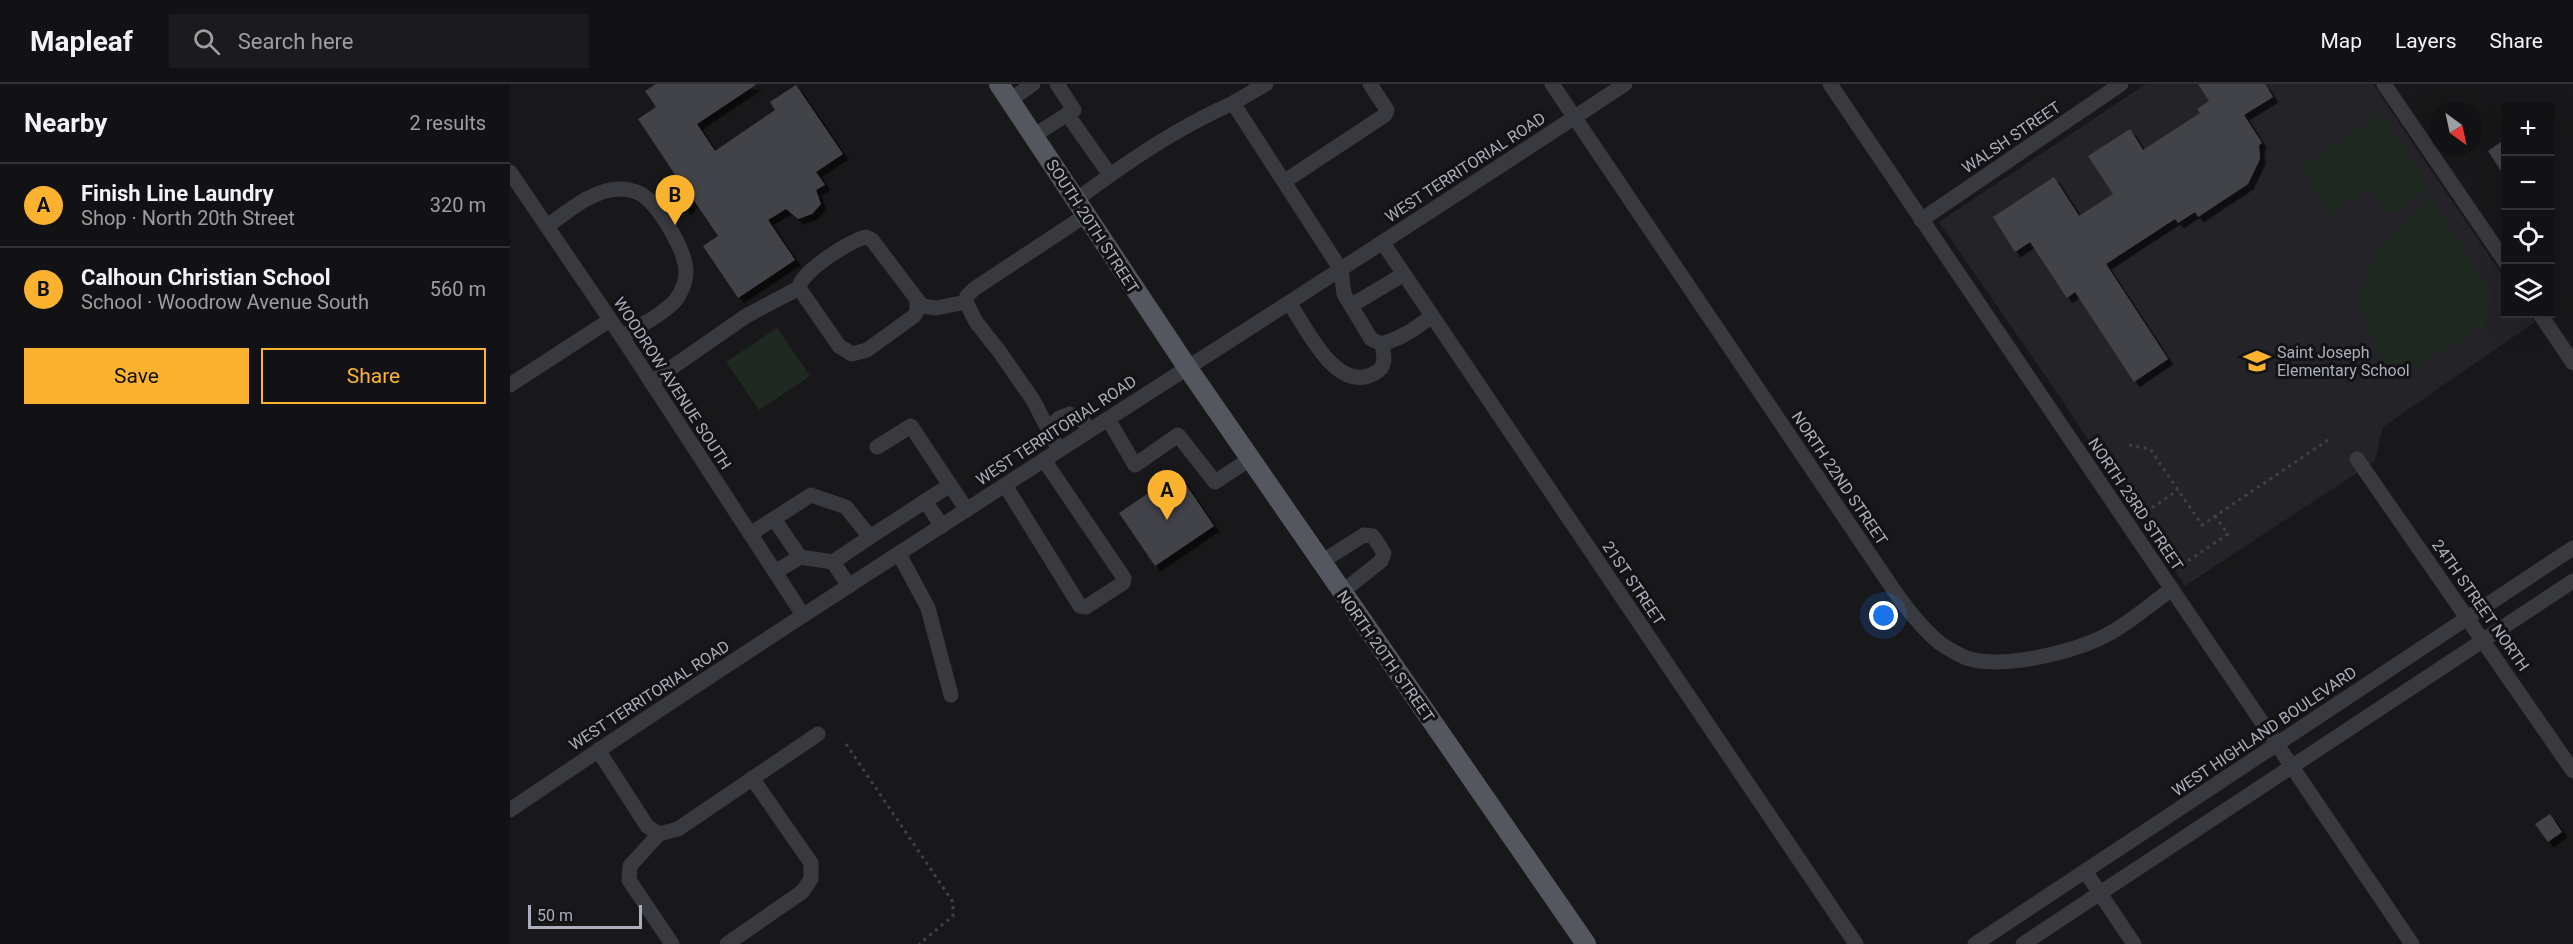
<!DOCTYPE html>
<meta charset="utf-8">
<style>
:root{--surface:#121214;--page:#1b1b1d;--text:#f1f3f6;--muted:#9c9ea0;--line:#313234;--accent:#fbb32f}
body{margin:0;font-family:Roboto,sans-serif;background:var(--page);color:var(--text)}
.controls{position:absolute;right:18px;top:18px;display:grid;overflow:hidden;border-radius:0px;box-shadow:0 6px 24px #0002}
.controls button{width:54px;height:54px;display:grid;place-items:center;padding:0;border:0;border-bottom:2px solid var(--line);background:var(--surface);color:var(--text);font:30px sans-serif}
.compass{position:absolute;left:1919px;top:18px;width:54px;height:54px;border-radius:50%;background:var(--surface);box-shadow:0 6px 24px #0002;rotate:147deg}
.scale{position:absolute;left:18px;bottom:15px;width:114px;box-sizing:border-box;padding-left:6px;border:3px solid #aaafbb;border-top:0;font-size:16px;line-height:21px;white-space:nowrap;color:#aaafbb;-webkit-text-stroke:4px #131316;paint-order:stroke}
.you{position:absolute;left:1374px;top:532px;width:21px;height:21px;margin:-15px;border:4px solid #fff;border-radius:50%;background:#1a73e8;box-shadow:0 0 0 9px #1a73e833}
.badge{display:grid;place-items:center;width:39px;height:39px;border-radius:50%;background:var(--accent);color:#111;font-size:20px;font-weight:700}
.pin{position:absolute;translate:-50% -50px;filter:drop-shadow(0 2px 3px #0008)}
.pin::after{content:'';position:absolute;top:32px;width:21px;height:18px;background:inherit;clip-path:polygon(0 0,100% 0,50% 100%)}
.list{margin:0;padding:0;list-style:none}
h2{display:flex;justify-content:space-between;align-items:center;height:78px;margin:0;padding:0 24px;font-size:26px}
h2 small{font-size:20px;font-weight:400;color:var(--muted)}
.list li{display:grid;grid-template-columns:39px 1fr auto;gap:18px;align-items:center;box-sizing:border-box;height:84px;padding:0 24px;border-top:2px solid var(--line)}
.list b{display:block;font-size:22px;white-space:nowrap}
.list p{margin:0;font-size:20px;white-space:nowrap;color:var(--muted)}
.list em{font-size:20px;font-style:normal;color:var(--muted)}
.actions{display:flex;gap:12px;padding:18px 24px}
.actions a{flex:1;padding:14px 0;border:2px solid var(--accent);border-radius:0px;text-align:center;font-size:21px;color:var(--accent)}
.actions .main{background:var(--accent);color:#111}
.icon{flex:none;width:33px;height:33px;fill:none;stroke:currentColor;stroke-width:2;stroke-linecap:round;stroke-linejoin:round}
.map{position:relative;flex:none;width:2063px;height:860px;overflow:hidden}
header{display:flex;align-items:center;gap:36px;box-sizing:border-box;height:84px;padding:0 30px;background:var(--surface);border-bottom:2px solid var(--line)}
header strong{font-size:28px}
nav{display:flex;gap:33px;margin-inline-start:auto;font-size:21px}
.search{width:420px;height:54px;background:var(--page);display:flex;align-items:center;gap:15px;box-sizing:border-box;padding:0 21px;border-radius:0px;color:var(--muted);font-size:22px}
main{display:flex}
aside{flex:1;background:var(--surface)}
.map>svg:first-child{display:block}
.built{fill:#242428}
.green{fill:#202921}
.building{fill:#424348;filter:url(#shadow)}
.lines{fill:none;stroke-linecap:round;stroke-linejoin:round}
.path{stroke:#3f4147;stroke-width:3;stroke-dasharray:3 4.5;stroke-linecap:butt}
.minor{stroke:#393a40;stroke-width:15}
.major{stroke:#55575f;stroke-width:20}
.labels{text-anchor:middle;stroke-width:6;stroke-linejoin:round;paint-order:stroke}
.street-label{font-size:16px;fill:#aaafbb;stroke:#131316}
.poi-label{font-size:16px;fill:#aaafbb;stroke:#131316;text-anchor:start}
</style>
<header>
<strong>Mapleaf</strong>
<div class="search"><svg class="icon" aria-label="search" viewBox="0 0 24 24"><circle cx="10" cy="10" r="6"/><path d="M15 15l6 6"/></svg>Search here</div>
<nav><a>Map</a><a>Layers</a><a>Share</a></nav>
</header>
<main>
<aside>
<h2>Nearby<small>2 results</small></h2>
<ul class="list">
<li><span class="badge">A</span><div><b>Finish Line Laundry</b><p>Shop · North 20th Street</p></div><em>320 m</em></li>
<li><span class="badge">B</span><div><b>Calhoun Christian School</b><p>School · Woodrow Avenue South</p></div><em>560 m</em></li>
</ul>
<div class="actions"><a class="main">Save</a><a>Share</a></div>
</aside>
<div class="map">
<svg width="2063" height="860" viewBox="0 0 2063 860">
<defs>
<filter id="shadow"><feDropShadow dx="5.5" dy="5.5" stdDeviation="0" flood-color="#0009"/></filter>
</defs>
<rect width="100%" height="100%" fill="#18181a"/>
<polygon class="built" points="1636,0 1863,0 1995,195 1996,230 2019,230 2025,238 1873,343 1865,377 1675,502 1552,316 1429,138"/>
<g class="green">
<polygon points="1871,30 1920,104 1878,132 1860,105 1820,131 1790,84"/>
<path d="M 1921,113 L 1982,210 L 1974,242 L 1885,296 C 1871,275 1858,253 1853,228 C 1845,181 1887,138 1921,113 Z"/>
<polygon points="267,244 300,292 249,326 216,278"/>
</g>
<g class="building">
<polygon points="146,0 247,0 187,40 205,67 265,26 260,18 286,1 333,70 306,88 315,101 306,106 311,120 302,130 288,135 276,125 258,136 285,176 228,214 193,162 208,152 183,115 176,126 157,98 166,92 128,35 146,23 135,7"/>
<polygon points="1688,0 1755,0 1763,13 1734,31 1752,59 1749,61 1750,75 1738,100 1688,133 1685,128 1668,139 1665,135 1596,180 1658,275 1624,298 1565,208 1557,214 1520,158 1505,168 1483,133 1544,93 1569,132 1603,110 1578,72 1620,45 1633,66 1690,29 1687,25 1699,17"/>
<polygon points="1995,55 1995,93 1978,67"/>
<polygon points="668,389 704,442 645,482 609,429"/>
<polygon points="2040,730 2052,748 2038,758 2025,740"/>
</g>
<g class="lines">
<g class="path">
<polyline points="1619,361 1640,365 1692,441 1818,356"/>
<polyline points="1636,428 1668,406"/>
<polyline points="1672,481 1718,450 1705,432"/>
<polyline points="336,660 443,818 443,832 409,860"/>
</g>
<g class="minor">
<path d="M 1042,0 L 1383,505 C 1397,525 1412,545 1431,560 C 1439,565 1451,573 1460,575 C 1497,585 1569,567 1602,548 C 1623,536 1642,519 1662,505"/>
<polyline points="1320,0 1902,860"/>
<polyline points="1874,0 1996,179"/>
<polyline points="500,16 523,0"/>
<polyline points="723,19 756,0"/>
<polyline points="557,30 600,91"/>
<polyline points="523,52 564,26 547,0"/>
<polyline points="0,88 112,253 293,531"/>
<polyline points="775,97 875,31 877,26 860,0"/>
<path d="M 566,116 C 617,78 665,45 723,19 L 831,186 L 834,210 L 861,255 L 872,260 C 892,254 906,244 922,232"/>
<polyline points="1411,136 1611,0"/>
<path d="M 37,142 C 58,128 81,106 109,105 C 116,105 125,107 131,110 C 149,121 176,167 176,188 C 176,197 172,206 168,213 C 158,228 127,243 112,253"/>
<polyline points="873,159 1346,860"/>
<path d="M 407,217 L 407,227 L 404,232 L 357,266 L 342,270 L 329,262 L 289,204 C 290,188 341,156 356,153 L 362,156 L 412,222 L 426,224 L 456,218"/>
<path d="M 780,220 C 797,245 827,311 865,289 C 877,283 874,272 872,260"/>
<polyline points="842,221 894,190"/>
<polyline points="2030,230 2063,279"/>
<polyline points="141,298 236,232 289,204"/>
<polyline points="0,301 100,236"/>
<polyline points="598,335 625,381 668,351 705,398 740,375"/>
<polyline points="539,344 549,334 560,330 571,335 580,346"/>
<polyline points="549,366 523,316 489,267 466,238 456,218 457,212 464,205 576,131"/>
<polyline points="1847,375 2063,687"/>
<polyline points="440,401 457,426"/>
<polyline points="495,401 570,522 576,523 613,499 614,494 534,376"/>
<polyline points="415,417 432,442"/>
<polyline points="240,450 301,411 336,423 360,453 323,478 290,473 264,435"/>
<polyline points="360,453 440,401 401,342 367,363"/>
<polyline points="389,470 418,524 441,611"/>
<polyline points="323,478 339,502"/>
<polyline points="811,478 854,451 863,452 874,469 871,477 832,508"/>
<polyline points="265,488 290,473"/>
<polyline points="88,666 137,742 149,750 168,745 308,650"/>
<path d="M 0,726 C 367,477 745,245 1115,0"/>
<polyline points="149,750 120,782 119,796 162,860"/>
<polyline points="1575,787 1624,860"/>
<polyline points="217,860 292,808 301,795 301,779 242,694"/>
<polyline points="1465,860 2063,464"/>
<polyline points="1513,860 2063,497"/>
</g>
<polyline class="major" points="489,0 677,283 1076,860"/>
</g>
<defs>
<symbol id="school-bare" viewBox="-9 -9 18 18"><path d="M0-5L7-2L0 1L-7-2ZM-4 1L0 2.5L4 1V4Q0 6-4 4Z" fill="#fbb32f" stroke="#131316" stroke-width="2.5" paint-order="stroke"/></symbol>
</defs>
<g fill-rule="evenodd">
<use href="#school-bare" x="1728" y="258" width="38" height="38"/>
</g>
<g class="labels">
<g class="street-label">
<text transform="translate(1501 53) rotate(-34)" y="6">WALSH STREET</text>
<text transform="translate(955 83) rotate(-33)" y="6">WEST TERRITORIAL ROAD</text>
<text transform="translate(583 142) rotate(57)" y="6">SOUTH 20TH STREET</text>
<text transform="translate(163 299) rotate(57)" y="6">WOODROW AVENUE SOUTH</text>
<text transform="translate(546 346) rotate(-33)" y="6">WEST TERRITORIAL ROAD</text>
<text transform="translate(1330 394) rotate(56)" y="6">NORTH 22ND STREET</text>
<text transform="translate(1626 420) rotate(56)" y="6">NORTH 23RD STREET</text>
<text transform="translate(1124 499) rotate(56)" y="6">21ST STREET</text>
<text transform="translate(1971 521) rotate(55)" y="6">24TH STREET NORTH</text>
<text transform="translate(876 572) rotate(55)" y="6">NORTH 20TH STREET</text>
<text transform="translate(139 611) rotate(-33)" y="6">WEST TERRITORIAL ROAD</text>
<text transform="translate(1754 647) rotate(-34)" y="6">WEST HIGHLAND BOULEVARD</text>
</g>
<g class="poi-label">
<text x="1767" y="274">Saint Joseph<tspan x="1767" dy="18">Elementary School</tspan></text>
</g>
</g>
</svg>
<div class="controls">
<button>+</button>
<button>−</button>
<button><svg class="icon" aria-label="locate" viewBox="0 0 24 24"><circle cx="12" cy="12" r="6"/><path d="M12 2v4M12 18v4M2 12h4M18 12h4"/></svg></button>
<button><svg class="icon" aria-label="layers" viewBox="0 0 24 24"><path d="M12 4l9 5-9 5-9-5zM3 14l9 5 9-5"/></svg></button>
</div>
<svg class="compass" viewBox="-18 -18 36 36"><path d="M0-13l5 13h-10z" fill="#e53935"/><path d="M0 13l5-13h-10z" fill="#9c9ea0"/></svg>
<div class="scale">50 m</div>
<div class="you"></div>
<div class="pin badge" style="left:657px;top:436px">A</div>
<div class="pin badge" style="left:165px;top:141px">B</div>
</div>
</main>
